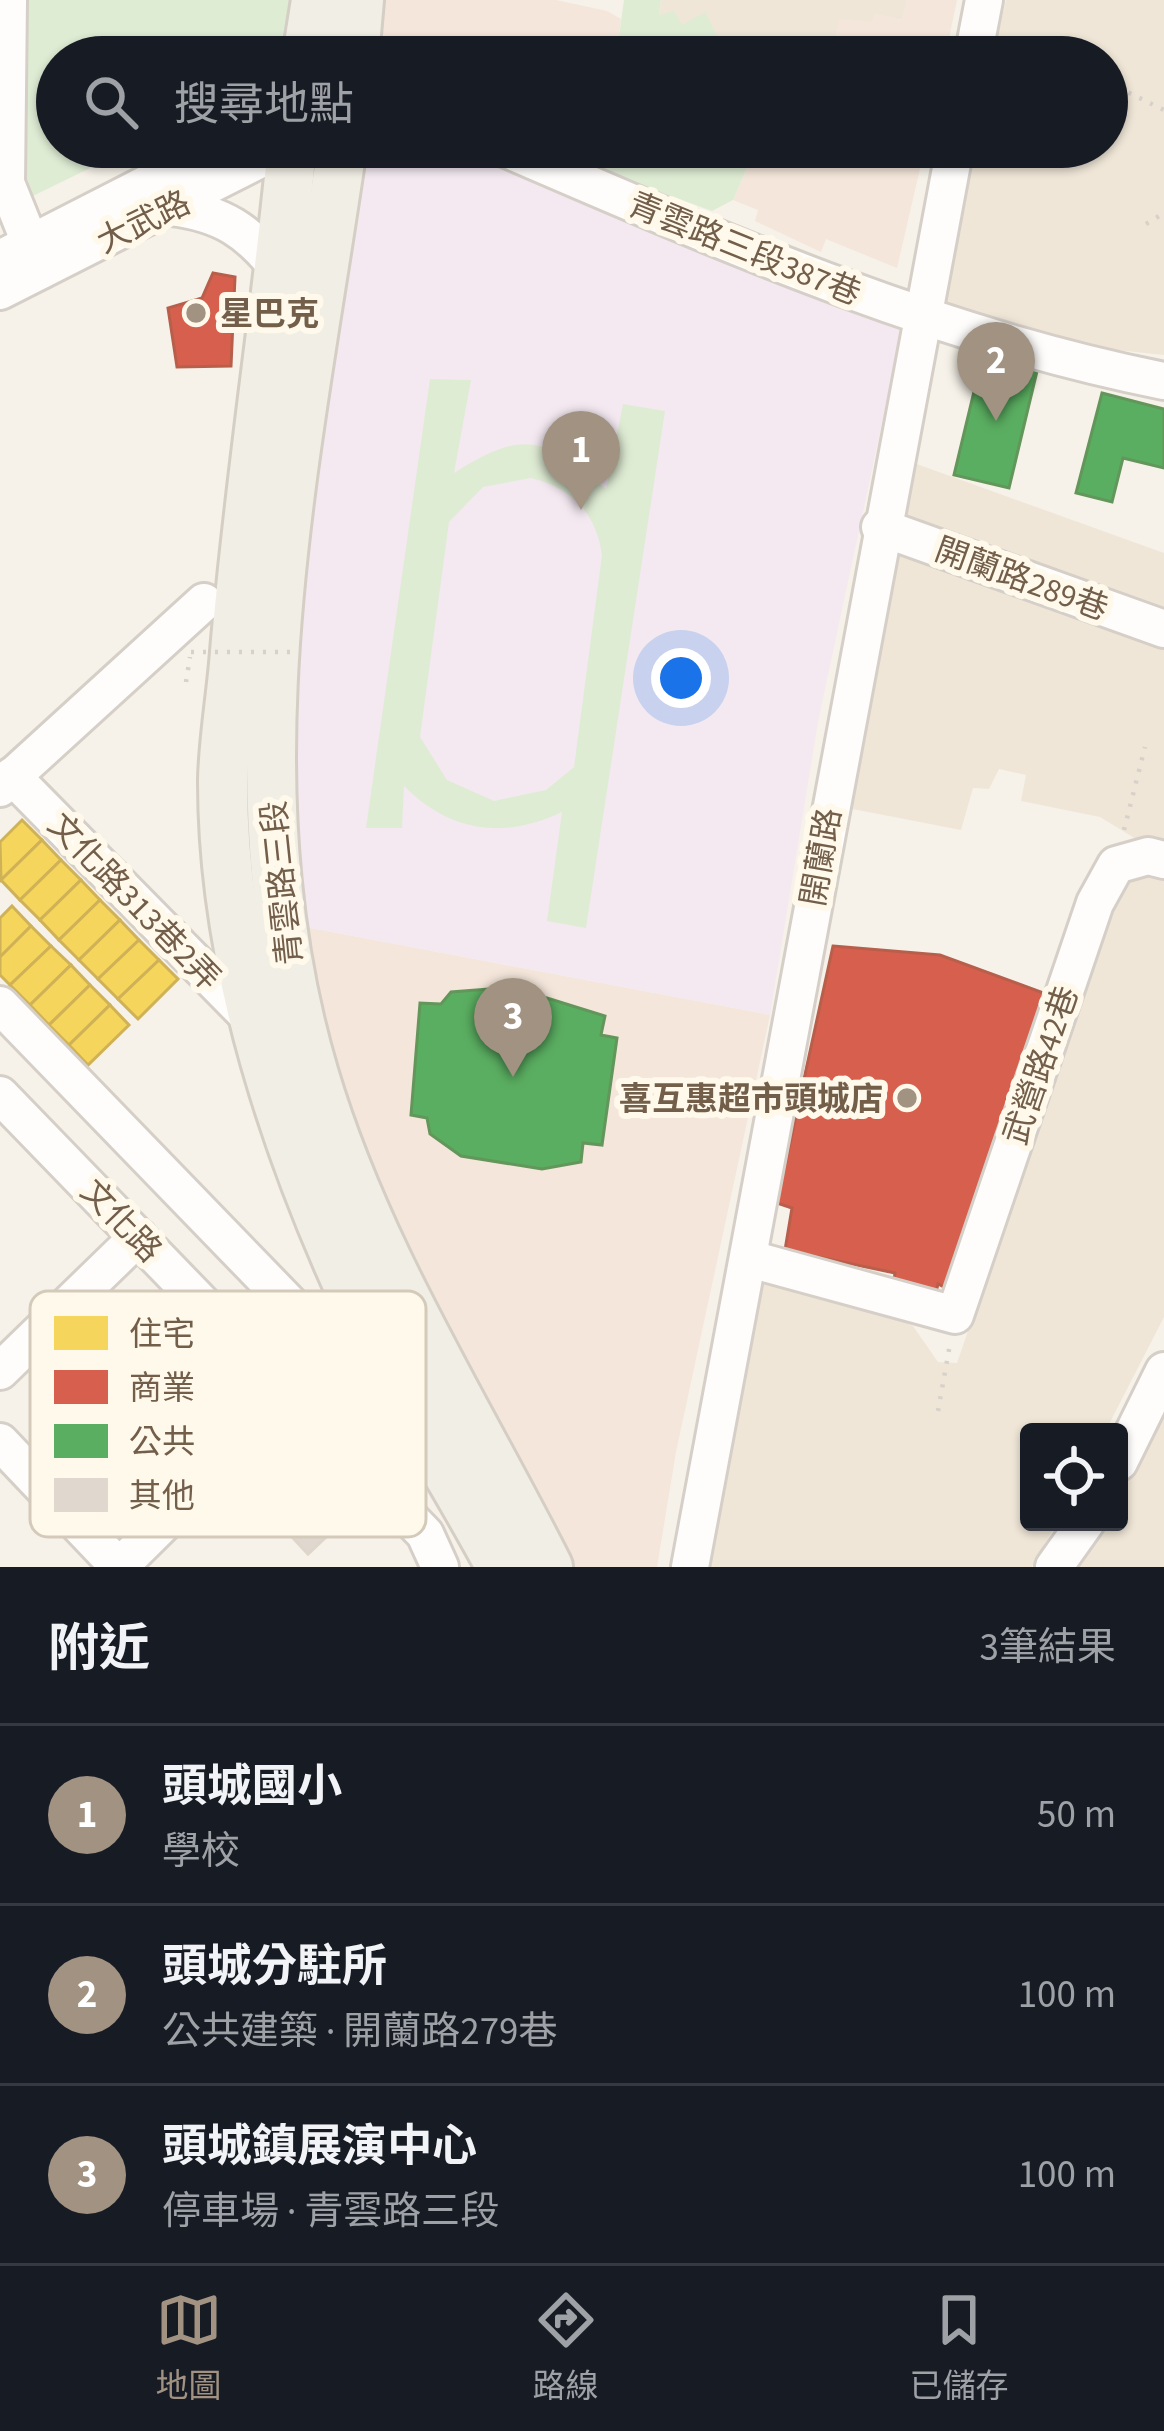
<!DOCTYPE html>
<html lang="zh-TW">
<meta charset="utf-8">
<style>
:root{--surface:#171b24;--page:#242831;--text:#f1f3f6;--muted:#9ea1a6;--line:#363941;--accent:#a19282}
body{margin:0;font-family:"Source Sans 3","Noto Sans TC",sans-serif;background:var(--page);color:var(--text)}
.controls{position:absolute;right:36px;bottom:36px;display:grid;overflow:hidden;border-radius:12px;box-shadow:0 3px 9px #0004}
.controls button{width:108px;height:108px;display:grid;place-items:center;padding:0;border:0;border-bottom:3px solid var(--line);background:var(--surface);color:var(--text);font:60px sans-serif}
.you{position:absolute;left:681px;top:678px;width:42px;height:42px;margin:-30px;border:9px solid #fff;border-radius:50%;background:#1a73e8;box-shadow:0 0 0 18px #1a73e833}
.badge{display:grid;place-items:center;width:78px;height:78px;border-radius:50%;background:var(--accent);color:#fff;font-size:39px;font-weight:700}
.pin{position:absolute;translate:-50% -99px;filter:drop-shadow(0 3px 6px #0008)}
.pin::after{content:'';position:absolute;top:63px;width:42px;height:36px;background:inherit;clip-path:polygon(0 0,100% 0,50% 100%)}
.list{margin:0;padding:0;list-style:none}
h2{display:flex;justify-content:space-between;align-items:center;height:156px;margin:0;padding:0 48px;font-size:51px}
h2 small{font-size:39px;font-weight:400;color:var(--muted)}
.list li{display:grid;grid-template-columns:78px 1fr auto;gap:36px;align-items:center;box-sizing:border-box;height:180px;padding:0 48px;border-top:3px solid var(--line)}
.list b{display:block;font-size:45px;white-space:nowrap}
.list p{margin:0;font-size:39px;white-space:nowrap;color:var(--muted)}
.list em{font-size:39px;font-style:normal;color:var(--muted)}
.icon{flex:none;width:66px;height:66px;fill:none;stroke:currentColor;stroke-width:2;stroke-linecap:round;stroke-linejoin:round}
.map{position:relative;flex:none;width:1164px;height:1567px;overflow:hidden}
.search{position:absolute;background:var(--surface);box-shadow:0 3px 9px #0004;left:36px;right:36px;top:36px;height:132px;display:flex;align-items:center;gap:30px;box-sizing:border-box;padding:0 42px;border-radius:66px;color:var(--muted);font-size:45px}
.sheet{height:696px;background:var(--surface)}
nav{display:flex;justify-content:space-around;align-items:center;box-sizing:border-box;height:168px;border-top:3px solid var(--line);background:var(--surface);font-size:33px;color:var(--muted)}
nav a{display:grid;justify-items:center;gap:6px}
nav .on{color:var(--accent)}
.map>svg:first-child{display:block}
.residential{fill:#efe6d7}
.commercial{fill:#f4e6da}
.education{fill:#f4e9f1}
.green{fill:#dfecd4;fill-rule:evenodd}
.homes{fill:#f6d55c;stroke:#cfb157;stroke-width:3}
.shops{fill:#d6604d;stroke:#b85f4c;stroke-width:3}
.public{fill:#5aae61;stroke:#62965a;stroke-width:3}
.building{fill:#e0d8ce;stroke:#dfd6cb;stroke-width:3}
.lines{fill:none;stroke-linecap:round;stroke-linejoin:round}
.minor-casing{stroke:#d5cfc8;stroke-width:42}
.major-casing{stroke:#d5cec5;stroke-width:54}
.path{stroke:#d7d1ca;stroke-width:4.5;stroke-dasharray:3 9;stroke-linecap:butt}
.minor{stroke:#fefdfc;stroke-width:36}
.major{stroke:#f1eee5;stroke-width:48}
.path-bridge{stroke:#d7d1ca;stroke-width:4.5;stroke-dasharray:3 9;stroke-linecap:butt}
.poi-dot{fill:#a19282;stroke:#fef9ea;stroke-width:4.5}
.labels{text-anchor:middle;stroke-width:12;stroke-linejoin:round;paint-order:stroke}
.street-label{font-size:33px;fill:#735e4a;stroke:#fef9ea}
.poi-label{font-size:33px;font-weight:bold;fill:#735e4a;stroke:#fef9ea;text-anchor:start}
.key{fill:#fef9ea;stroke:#d4caba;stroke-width:3}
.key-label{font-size:33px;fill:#735e4a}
</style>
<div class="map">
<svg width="1164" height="1567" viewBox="0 0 1164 1567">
<rect width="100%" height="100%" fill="#f6f2e9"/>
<g class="residential">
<polygon points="661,0 907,0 902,20 875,14 873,22 831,48 831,57 713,57 724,49 659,16"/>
<polygon points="1006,0 1164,0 1164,355 1042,342 941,318 972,147 1107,147 1107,57 993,57"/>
<polygon points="914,463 1164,553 1164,846 1136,839 1100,817 1021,801 1026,775 999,769 989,789 973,788 961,830 837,806 879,592"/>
<polygon points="1164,870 1164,1317 1105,1432 1029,1432 1029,1522 1057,1522 1032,1567 706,1567 764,1270 846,1295 913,1326 938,1362 957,1363 1122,879"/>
<polygon points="1164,1400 1164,1567 1066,1567 1094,1522 1119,1522 1119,1481"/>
</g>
<g class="commercial">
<polygon points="372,0 556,0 607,11 621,19 616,57 366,57"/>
<polygon points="907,0 957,0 945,57 831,57 839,19 872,22 874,13 901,20"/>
<polygon points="756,147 834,167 837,147 925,147 897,268 826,239 821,252 755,221 758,210 733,200"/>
<polygon points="295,925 770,1015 676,1452 657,1567 562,1567 347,1140"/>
</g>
<polygon class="education" points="358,147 444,147 903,325 818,722 770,1015 295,925 278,693"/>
<g class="green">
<polygon points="21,0 289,0 285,57 57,57 57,147 133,147 33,196 21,161"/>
<polygon points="624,0 661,0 659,15 674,11 682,25 705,12 724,49 713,57 616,57"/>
<polygon points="601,147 756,147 733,200 712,211 598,170"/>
<path d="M 430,379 L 471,380 L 454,473 C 526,427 546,439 606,489 L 623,404 L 665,411 L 586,928 L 547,921 L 562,812 C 503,840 450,832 404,786 L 402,828 L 366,828 ZM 531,478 C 572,488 596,513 602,555 L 574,767 L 546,790 L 494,801 L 447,780 L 420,737 L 449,522 L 483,487 Z"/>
</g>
<g class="homes">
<polygon points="22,820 42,840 1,880 0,842"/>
<polygon points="42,840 61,860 20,900 1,880"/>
<polygon points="61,860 81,880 40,920 20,900"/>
<polygon points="81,880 100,900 59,940 40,920"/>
<polygon points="100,900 120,920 79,960 59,940"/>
<polygon points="12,906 31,926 0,957 0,918"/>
<polygon points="120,920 139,940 98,979 79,960"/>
<polygon points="31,926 51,946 10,985 0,975 0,957"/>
<polygon points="139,940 159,960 118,999 98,979"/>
<polygon points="51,946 71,965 30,1005 10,985"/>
<polygon points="159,960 178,979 138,1019 118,999"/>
<polygon points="71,965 90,985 49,1025 30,1005"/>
<polygon points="90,985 110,1005 69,1045 49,1025"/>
<polygon points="110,1005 129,1025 88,1065 69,1045"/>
</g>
<g class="shops">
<polygon points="213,273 235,277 231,366 177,367 168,308 202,298"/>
<polygon points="833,946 940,955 1046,994 952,1291 938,1284 935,1297 893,1288 895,1273 785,1250 792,1208 777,1203"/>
</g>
<g class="public">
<polygon points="983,354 1038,367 1009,488 954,475"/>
<polygon points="1102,393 1164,409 1164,468 1123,458 1112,502 1076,493"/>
<polygon points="489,989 547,998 605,1016 601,1035 617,1038 602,1145 583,1143 581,1162 542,1169 461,1156 430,1134 427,1118 411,1115 420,1003 441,1004 451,992"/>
</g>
<polygon class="building" points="320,1459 361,1504 308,1554 266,1509"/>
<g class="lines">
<defs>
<g id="minor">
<polyline points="8,0 6,183 41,270"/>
<polyline points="973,57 984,0"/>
<path d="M 502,147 C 718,240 932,335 1164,381"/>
<path d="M 171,207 C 222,213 249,231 280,271"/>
<polyline points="0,259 219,147"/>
<polyline points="0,291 284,147"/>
<polyline points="880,527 1164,629"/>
<polyline points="12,776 258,1026"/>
<polyline points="0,788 204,602"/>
<polyline points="0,1005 336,1352"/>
<polyline points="0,1095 425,1534 440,1567"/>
<polyline points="750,1259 955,1315 1095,903 1116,865 1148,856 1164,860"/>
<polyline points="0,1371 138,1237"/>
<polyline points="0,1442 119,1567 366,1323"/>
<polyline points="1119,1462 1164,1371"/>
<path d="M 690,1567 C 782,1094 863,620 955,147"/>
<polyline points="1054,1567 1086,1522"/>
</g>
<g id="major">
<polyline points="307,57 316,0"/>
<polyline points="354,57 359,0"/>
<path d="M 292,147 C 276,316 249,483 235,652 C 232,694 224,737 223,779 C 222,964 287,1156 364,1320 C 404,1405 457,1484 501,1567"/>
<path d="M 342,147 C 298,453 223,770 314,1075 C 366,1250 466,1405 548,1567"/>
</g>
</defs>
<use href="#minor" class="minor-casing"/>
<use href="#major" class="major-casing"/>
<g class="path">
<polyline points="1007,38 1058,57"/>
<polyline points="1107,82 1164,110"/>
<polyline points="1146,224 1164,213"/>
<polyline points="186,682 190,657"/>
<polyline points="1124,830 1145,747"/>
<polyline points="938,1411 950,1344"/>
</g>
<use href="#minor" class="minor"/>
<use href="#major" class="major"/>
<polyline class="path-bridge" points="191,652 293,652"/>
</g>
<g class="poi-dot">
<circle cx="196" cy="313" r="12"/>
<circle cx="907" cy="1098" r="12"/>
</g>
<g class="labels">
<g class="street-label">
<text transform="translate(143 221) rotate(-26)" y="12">大武路</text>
<text transform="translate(745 248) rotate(22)" y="12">青雲路三段387巷</text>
<text transform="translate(1022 578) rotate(20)" y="12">開蘭路289巷</text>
<text transform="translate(820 857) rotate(-80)" y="12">開蘭路</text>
<text transform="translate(281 883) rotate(-96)" y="12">青雲路三段</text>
<text transform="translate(135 901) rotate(46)" y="12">文化路313巷2弄</text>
<text transform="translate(1040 1065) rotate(-71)" y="12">武營路42巷</text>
<text transform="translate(122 1220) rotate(46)" y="12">文化路</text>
</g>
<g class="poi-label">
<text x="220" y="325">星巴克</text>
<text x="883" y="1110" text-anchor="end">喜互惠超市頭城店</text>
</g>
</g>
<rect x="30" y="1291" width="396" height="246" rx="18" class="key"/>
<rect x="54" y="1316" width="54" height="34" fill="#f6d55c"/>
<rect x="54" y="1370" width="54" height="34" fill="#d6604d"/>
<rect x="54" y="1424" width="54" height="34" fill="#5aae61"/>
<rect x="54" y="1478" width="54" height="34" fill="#e0d8ce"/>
<g class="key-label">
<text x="129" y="1345">住宅</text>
<text x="129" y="1399">商業</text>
<text x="129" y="1453">公共</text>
<text x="129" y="1507">其他</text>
</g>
</svg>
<div class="controls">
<button><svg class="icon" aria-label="locate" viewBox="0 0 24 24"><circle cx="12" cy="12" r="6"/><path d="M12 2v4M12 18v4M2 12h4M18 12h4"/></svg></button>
</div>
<div class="you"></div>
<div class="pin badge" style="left:581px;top:510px">1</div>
<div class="pin badge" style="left:996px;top:421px">2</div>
<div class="pin badge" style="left:513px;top:1077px">3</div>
<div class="search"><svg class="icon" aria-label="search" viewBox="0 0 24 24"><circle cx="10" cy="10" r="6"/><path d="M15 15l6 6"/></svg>搜尋地點</div>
</div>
<section class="sheet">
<h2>附近<small>3筆結果</small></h2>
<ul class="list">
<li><span class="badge">1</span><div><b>頭城國小</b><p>學校</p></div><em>50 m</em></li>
<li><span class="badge">2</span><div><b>頭城分駐所</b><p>公共建築 · 開蘭路279巷</p></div><em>100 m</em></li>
<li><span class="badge">3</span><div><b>頭城鎮展演中心</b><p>停車場 · 青雲路三段</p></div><em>100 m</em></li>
</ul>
</section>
<nav>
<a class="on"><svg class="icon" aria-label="map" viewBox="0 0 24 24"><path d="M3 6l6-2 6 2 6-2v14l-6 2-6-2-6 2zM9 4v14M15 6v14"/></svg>地圖</a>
<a><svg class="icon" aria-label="directions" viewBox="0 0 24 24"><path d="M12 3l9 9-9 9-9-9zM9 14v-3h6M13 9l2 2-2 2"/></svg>路線</a>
<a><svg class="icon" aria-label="saved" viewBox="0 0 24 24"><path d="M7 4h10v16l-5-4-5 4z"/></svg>已儲存</a>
</nav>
